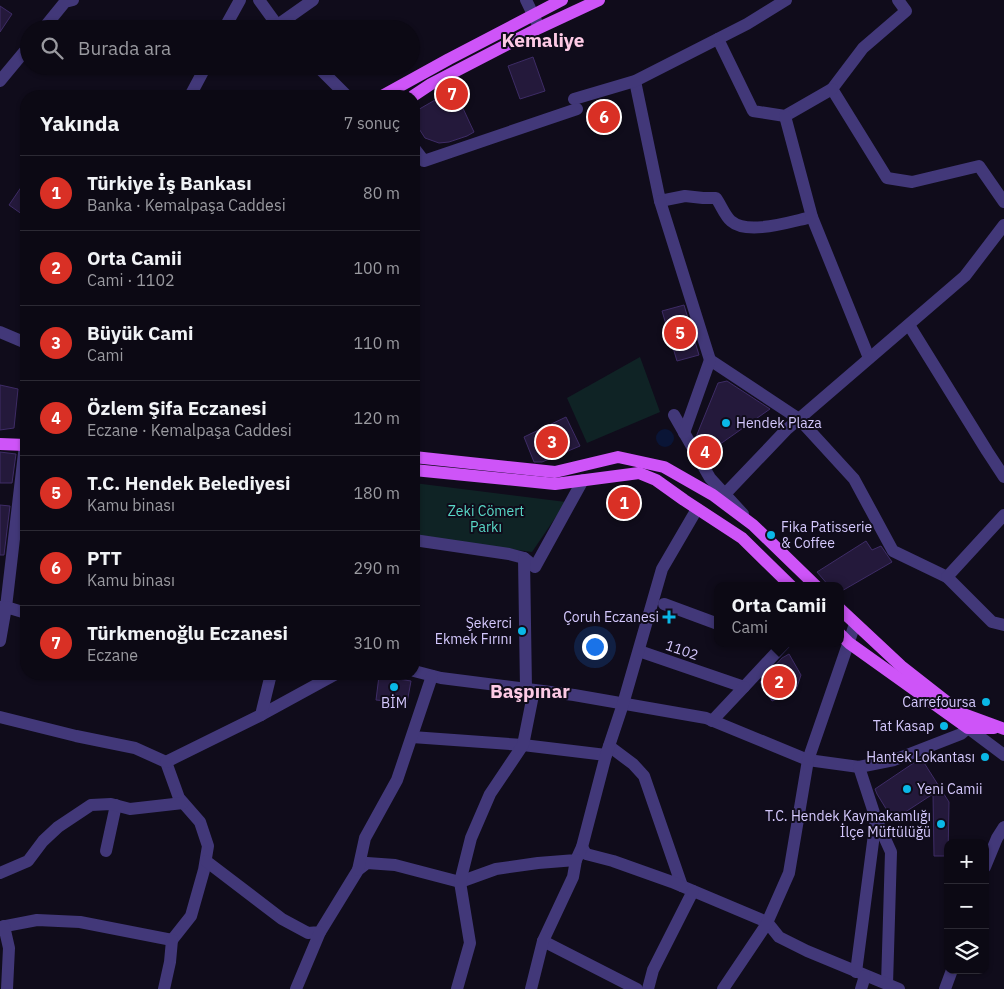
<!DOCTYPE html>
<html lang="tr">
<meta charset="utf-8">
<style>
:root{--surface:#0c0914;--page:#15121d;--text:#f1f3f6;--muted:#9a9aa0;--line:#2c2a34;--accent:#d93025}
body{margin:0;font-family:"IBM Plex Sans",sans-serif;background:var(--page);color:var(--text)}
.controls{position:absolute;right:15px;bottom:15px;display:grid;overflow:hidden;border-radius:10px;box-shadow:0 1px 4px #0004}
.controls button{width:45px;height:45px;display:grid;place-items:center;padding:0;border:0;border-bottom:1px solid var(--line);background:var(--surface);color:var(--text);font:25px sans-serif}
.you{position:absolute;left:594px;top:646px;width:18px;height:18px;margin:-12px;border:4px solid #fff;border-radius:50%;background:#1a73e8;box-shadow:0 0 0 8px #1a73e833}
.badge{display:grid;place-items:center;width:32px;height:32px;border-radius:50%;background:var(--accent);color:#fff;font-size:16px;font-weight:700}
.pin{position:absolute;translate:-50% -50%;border:2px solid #fff;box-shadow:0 1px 5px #0006}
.popup{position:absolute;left:714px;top:582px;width:130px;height:65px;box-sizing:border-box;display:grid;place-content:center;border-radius:10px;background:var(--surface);filter:drop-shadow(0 1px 4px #0005);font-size:16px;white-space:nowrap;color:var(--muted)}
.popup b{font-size:19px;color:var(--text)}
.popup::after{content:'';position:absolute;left:50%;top:100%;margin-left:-10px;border:10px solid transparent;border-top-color:var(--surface)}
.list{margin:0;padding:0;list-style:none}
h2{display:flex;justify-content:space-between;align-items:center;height:65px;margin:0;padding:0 20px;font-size:21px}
h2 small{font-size:16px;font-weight:400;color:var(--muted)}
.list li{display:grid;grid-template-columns:32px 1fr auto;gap:15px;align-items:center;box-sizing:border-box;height:75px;padding:0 20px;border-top:1px solid var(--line)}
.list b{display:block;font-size:19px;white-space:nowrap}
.list p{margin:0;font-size:16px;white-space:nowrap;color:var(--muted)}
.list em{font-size:16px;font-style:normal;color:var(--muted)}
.icon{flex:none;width:28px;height:28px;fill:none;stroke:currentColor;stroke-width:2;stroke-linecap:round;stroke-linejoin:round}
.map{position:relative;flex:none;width:1004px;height:989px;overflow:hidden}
.search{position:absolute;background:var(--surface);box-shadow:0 1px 4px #0004;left:20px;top:20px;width:400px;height:55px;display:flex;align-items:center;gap:12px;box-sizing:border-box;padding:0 18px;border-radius:28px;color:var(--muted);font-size:19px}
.panel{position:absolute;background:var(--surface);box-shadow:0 1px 4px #0004;left:20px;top:90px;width:400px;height:590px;border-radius:20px}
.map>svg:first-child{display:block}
.green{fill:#0f2325}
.water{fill:#0a1536}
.building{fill:#24193b;stroke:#3e2c66}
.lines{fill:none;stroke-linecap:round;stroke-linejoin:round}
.minor{stroke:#423879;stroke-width:12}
.major{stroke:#ce54f8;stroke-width:12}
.poi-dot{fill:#0ab8e7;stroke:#100c1b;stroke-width:2}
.labels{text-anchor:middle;stroke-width:4;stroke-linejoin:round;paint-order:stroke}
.poi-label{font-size:14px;fill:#d4c8fd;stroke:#100c1b;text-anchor:end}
.park-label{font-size:14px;fill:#59d8c7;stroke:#100c1b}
.street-label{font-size:14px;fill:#d4c8fd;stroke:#100c1b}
.district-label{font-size:19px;font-weight:bold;fill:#fdcae5;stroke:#100c1b}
</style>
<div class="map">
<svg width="1004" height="989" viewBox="0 0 1004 989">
<rect width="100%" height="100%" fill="#100c1b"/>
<g class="green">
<polygon points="640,357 660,412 587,443 567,398"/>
<polygon points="414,483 566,502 532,552 414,536"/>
</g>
<circle class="water" cx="665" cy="438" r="9"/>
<g class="building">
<polygon points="0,6 12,14 0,32"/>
<polygon points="533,57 545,91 520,99 508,66"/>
<polygon points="454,89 474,132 467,136 449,142 439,143 425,138 414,121 416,111"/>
<polygon points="26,180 26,217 9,205"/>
<polygon points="684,305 699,355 677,361 662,311"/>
<polygon points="727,381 770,409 716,447 709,457 696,437 718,383"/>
<polygon points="0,385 18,389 14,428 0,430"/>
<polygon points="566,417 580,446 542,462 534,462 524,437"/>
<polygon points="0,452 16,454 12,483 0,483"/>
<polygon points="631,488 641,496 624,521 608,509 620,490"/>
<polygon points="0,505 10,506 4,555 0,555"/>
<polygon points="866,541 872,550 881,546 892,562 840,592 840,586 829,586 817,572"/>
<polygon points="789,654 801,675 796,690 772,701 760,682 782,658"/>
<polygon points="379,676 411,681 407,703 376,700"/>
<polygon points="921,758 949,802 948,856 934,856 933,794 893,820 877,794 875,789"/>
</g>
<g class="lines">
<g class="minor">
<polyline points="259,0 280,29"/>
<polyline points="526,0 538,25"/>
<polyline points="898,0 906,11 863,48 832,89 887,178 912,182 979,166 1004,202"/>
<polyline points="43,29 65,2 73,0"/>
<polyline points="224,29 240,0"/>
<polyline points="272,29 313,0"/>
<polyline points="718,39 753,111 785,116 832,89"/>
<polyline points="317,66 347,96"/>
<polyline points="0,81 29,46"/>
<path d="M 635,81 L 660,201 L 685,196 L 703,198 L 716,198 C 721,205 725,216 731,221 C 748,236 792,221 812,217"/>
<polyline points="190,96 206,66"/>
<polyline points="574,99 635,81 747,24 786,0"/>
<polyline points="785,116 812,217 869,358"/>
<polyline points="414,148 424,161 577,109"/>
<polyline points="660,201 710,360 799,419 854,479 893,551 947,577"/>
<polyline points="909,325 987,451 1004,477"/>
<polyline points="0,332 26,343"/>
<polyline points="674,415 710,478 743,514"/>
<polyline points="684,433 710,360"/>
<polyline points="725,494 786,430 965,276 1004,225"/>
<polyline points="1004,515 947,577 992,622 1004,625"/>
<polyline points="414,540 509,554 524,558 535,567 583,480"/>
<polyline points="524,558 526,689"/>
<polyline points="664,604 718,624"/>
<polyline points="0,607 6,607 25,445"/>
<polyline points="0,641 6,607 26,613"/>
<polyline points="639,651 744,687 785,643"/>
<polyline points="414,671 441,678 574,695 706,718 808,760 859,767 894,760 961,734 968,728 1004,755"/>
<polyline points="261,715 336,674"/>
<polyline points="0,717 76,736 135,748 166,762 179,798 200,822 208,846 204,870 191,916 172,940 80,922 37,920 0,927"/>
<polyline points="712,721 744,687"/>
<polyline points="412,737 523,745 606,755"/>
<polyline points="609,746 633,764 644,776 682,886"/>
<polyline points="166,762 261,715 271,674"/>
<polyline points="859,767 876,819 891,852 887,984"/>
<polyline points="582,847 586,854 613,861 672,882 767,922 779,937 807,951 899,989"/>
<polyline points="106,851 116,805"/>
<polyline points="206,861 282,919 308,933 320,932 358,870 367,863 395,865 460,882 496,869 538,863 576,860 582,847 606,755 623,704 662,569 697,509"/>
<polyline points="985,867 997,838 1004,827"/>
<polyline points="358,870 365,838 397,780 432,676"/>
<polyline points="0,873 28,861 43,841 58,827 91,805 111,804 130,809 183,803"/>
<polyline points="4,926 9,948 7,989"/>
<polyline points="543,941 637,989"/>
<polyline points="856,972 876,819"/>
<polyline points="164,989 170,962 172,940"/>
<polyline points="296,989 320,932"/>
<polyline points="457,989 470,943 460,882 471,838 490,794 523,745 534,690"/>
<polyline points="531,989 543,941 573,877 576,860"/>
<polyline points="648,989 653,970 693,891"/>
<polyline points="723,989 766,925 789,873 808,760 855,624"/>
<polyline points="861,989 865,976"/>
<polyline points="945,989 952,970"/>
</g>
<g class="major">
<polyline points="382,96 449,59 562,0"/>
<polyline points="413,96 431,84 539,28 599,0"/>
<polyline points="0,444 26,445"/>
<polyline points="414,457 555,472 618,457 664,467 713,495 753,525 816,586"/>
<polyline points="414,470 555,484 639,473 656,480 684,500 742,538 791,586"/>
<polyline points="840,609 901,666 961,713 1004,729"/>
<polyline points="840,634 849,643 968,728 994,728"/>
</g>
</g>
<g class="poi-dot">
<circle cx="726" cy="423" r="5"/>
<circle cx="771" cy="535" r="5"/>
<path d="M666.5 609.5h5v5h5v5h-5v5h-5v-5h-5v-5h5z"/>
<circle cx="522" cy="631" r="5"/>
<circle cx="394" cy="687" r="5"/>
<circle cx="986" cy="702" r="5"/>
<circle cx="944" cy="726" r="5"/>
<circle cx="985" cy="757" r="5"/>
<circle cx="907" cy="789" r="5"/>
<circle cx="941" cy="824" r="5"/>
</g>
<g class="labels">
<g class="poi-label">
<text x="736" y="428" text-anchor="start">Hendek Plaza</text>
<text x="781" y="532" text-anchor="start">Fika Patisserie<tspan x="781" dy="16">&amp; Coffee</tspan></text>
<text x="659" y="622">Çoruh Eczanesi</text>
<text x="512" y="628">Şekerci<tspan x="512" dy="16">Ekmek Fırını</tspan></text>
<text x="976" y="707">Carrefoursa</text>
<text x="394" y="708" text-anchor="middle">BİM</text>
<text x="934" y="731">Tat Kasap</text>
<text x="975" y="762">Hantek Lokantası</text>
<text x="917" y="794" text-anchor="start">Yeni Camii</text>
<text x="931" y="821">T.C. Hendek Kaymakamlığı<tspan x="931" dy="16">İlçe Müftülüğü</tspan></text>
</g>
<g class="park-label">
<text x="486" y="516">Zeki Cömert<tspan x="486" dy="16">Parkı</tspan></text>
</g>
<g class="street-label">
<text transform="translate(682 650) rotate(19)" y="5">1102</text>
</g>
<g class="district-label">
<text x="543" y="47">Kemaliye</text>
<text x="530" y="698">Başpınar</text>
</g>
</g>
</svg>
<div class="controls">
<button>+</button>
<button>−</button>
<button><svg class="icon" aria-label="layers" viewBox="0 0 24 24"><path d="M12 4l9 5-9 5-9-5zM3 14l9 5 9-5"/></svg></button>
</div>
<div class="you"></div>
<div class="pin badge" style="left:624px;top:503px">1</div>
<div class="pin badge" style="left:779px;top:682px">2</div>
<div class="popup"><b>Orta Camii</b>Cami</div>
<div class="pin badge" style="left:552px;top:442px">3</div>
<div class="pin badge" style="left:705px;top:452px">4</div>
<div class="pin badge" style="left:680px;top:333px">5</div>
<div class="pin badge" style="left:604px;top:117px">6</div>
<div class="pin badge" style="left:452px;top:94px">7</div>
<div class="search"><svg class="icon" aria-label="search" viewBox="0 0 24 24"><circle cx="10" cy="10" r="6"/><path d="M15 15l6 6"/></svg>Burada ara</div>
<section class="panel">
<h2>Yakında<small>7 sonuç</small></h2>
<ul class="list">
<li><span class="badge">1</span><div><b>Türkiye İş Bankası</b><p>Banka · Kemalpaşa Caddesi</p></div><em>80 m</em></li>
<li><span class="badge">2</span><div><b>Orta Camii</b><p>Cami · 1102</p></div><em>100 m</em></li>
<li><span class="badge">3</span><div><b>Büyük Cami</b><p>Cami</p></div><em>110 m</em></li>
<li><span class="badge">4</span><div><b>Özlem Şifa Eczanesi</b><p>Eczane · Kemalpaşa Caddesi</p></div><em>120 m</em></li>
<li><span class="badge">5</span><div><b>T.C. Hendek Belediyesi</b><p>Kamu binası</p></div><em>180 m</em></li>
<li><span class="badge">6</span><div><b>PTT</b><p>Kamu binası</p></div><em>290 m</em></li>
<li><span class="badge">7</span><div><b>Türkmenoğlu Eczanesi</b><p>Eczane</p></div><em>310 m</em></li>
</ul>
</section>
</div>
